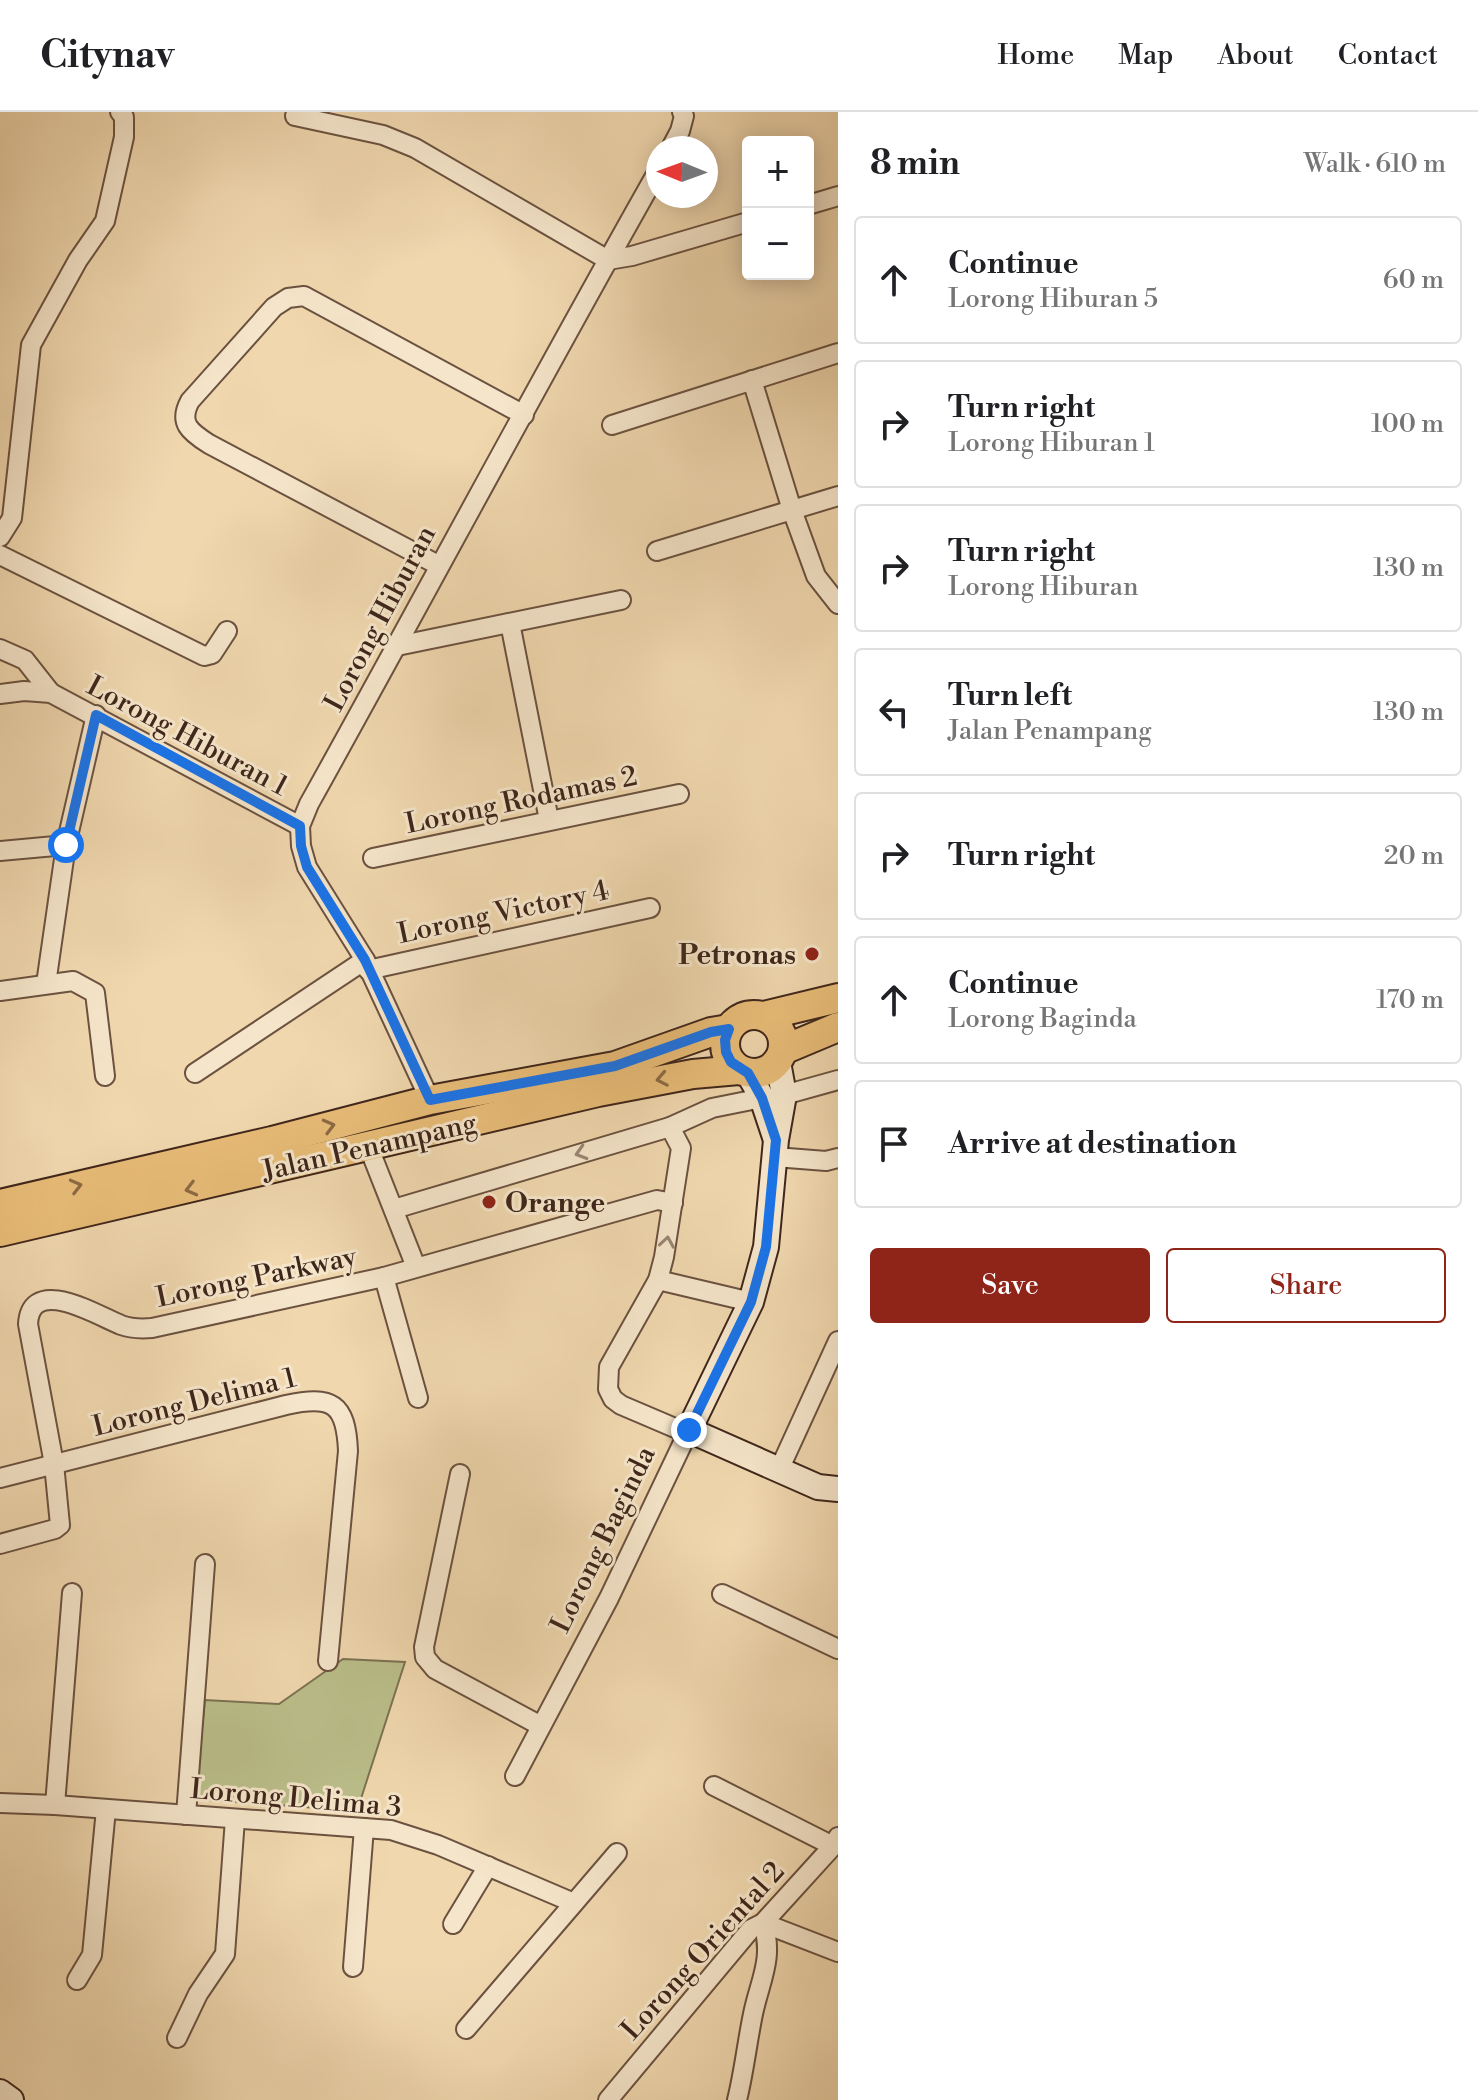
<!DOCTYPE html>
<meta charset="utf-8">
<style>
:root{--surface:#fff;--page:#f6f6f6;--text:#202124;--muted:#757577;--line:#e0e0e0;--accent:#8f2418}
body{margin:0;font-family:"Libre Bodoni",serif;background:var(--page);color:var(--text)}
.controls{position:absolute;right:24px;top:24px;display:grid;overflow:hidden;border-radius:8px;box-shadow:0 4px 20px #0003}
.controls button{width:72px;height:72px;display:grid;place-items:center;padding:0;border:0;border-bottom:2px solid var(--line);background:var(--surface);color:var(--text);font:40px sans-serif}
.compass{position:absolute;left:646px;top:24px;width:72px;height:72px;border-radius:50%;background:var(--surface);box-shadow:0 4px 20px #0003;rotate:271deg}
.stop{position:absolute;width:24px;height:24px;margin:-18px;border:6px solid #1a73e8;border-radius:50%;background:#fff}
.stop.end{background:#1a73e8;border-color:#fff;box-shadow:0 2px 8px #0008}
.list{margin:0;padding:0;list-style:none}
h2{display:flex;justify-content:space-between;align-items:center;height:104px;margin:0;padding:0 32px;font-size:34px}
h2 small{font-size:26px;font-weight:400;color:var(--muted)}
.list li{display:grid;grid-template-columns:52px 1fr auto;gap:24px;align-items:center;box-sizing:border-box;height:128px;margin:0 16px 16px;padding:0 16px;border:2px solid var(--line);border-radius:8px}
.list b{display:block;font-size:30px;white-space:nowrap}
.list p{margin:0;font-size:26px;white-space:nowrap;color:var(--muted)}
.list em{font-size:26px;font-style:normal;color:var(--muted)}
.actions{display:flex;gap:16px;padding:24px 32px}
.actions a{flex:1;padding:18px 0;border:2px solid var(--accent);border-radius:8px;text-align:center;font-size:28px;color:var(--accent)}
.actions .main{background:var(--accent);color:#fff}
.icon{flex:none;width:44px;height:44px;fill:none;stroke:currentColor;stroke-width:2;stroke-linecap:round;stroke-linejoin:round}
.map{position:relative;flex:none;width:838px;height:1988px;overflow:hidden}
header{display:flex;align-items:center;gap:48px;box-sizing:border-box;height:112px;padding:0 40px;background:var(--surface);border-bottom:2px solid var(--line)}
header strong{font-size:38px}
nav{display:flex;gap:44px;margin-inline-start:auto;font-size:28px}
main{display:flex}
aside{flex:1;background:var(--surface)}
.map>svg:first-child{display:block}
.green{fill:#babe8a;stroke:#7c7252;stroke-width:2}
.lines{fill:none;stroke-linecap:round;stroke-linejoin:round}
.street-casing{stroke:#6b5240;stroke-width:22}
.secondary-casing{stroke:#3f261b;stroke-width:28}
.primary-casing{stroke:#3f261b;stroke-width:32}
.street{stroke:#f5e5ca;stroke-width:18}
.secondary{stroke:#f5e5ca;stroke-width:24}
.primary{stroke:#e8bc77;stroke-width:28}
.oneway{stroke:#8b6a44}
.oneway2{stroke:#9a8672}
.route{stroke:#1a73e8;stroke-width:10}
.poi-dot{fill:#8f2418;stroke:#f5e5ca;stroke-width:3}
.labels{text-anchor:middle;stroke-width:6;stroke-linejoin:round;paint-order:stroke}
.street-label{font-size:28px;fill:#3f261b;stroke:#f5e5ca}
.poi-label{font-size:28px;font-weight:bold;fill:#3f261b;stroke:#f5e5ca;text-anchor:end}
</style>
<header>
<strong>Citynav</strong>
<nav><a>Home</a><a>Map</a><a>About</a><a>Contact</a></nav>
</header>
<main>
<div class="map">
<svg width="838" height="1988" viewBox="0 0 838 1988">
<rect width="100%" height="100%" fill="#f0d7ae"/>
<filter id="stains"><feTurbulence type="fractalNoise" baseFrequency=".0025" numOctaves="4"/><feColorMatrix values="0 0 0 0 .2 0 0 0 0 .09 0 0 0 0 .02 0 0 0 .5 -.17"/></filter>
<radialGradient id="worn" r=".72"><stop offset=".6" stop-color="#630" stop-opacity="0"/><stop offset="1" stop-color="#630" stop-opacity=".3"/></radialGradient>
<polygon class="green" points="343,1547 405,1550 357,1699 195,1687 205,1588 279,1592"/>
<g class="lines">
<defs>
<g id="street">
<polyline points="295,4 383,23 415,36 608,148 632,144 748,110"/>
<polyline points="671,36 680,19 684,4 682,0"/>
<polyline points="808,93 838,84"/>
<polyline points="752,268 792,398 816,464 838,492"/>
<polyline points="612,313 838,241"/>
<polyline points="0,425 12,406 31,233 78,148 105,109 124,25 124,5 120,0"/>
<polyline points="657,439 838,384"/>
<polyline points="0,443 204,544 212,542 227,519"/>
<path d="M 438,453 L 209,332 C 190,320 178,311 190,289 L 274,195 L 288,186 L 304,184 L 524,303"/>
<polyline points="510,511 549,708"/>
<polyline points="397,534 621,488"/>
<polyline points="0,537 25,548 51,581"/>
<polyline points="0,582 24,579 51,581 300,714"/>
<polyline points="0,739 66,733"/>
<polyline points="373,746 679,682"/>
<polyline points="368,858 650,796"/>
<polyline points="46,872 66,733 96,603"/>
<polyline points="0,879 73,869 95,881 105,964"/>
<polyline points="195,961 365,848"/>
<polyline points="784,983 838,968"/>
<path d="M 430,988 L 365,848 L 307,755 L 301,734 L 300,714 L 309,692 C 426,482 539,269 658,59"/>
<polyline points="369,1036 416,1155"/>
<polyline points="775,1045 826,1049 838,1046"/>
<polyline points="394,1097 670,1015 712,996 762,986"/>
<polyline points="384,1165 418,1286"/>
<polyline points="658,1168 751,1190"/>
<polyline points="779,1358 838,1229"/>
<polyline points="460,1362 424,1535 425,1545 435,1557 541,1614"/>
<path d="M 0,1366 L 286,1293 C 332,1283 346,1291 348,1339 L 328,1549"/>
<path d="M 0,1432 L 55,1417 L 60,1413 L 54,1352 L 28,1212 C 31,1162 98,1204 121,1213 C 132,1217 141,1217 152,1216 L 384,1165 L 657,1088 L 673,1091"/>
<polyline points="722,1482 838,1537"/>
<polyline points="515,1664 609,1486 689,1318 675,1316 621,1293 613,1287 608,1277 609,1255 658,1168 664,1145 681,1036 670,1015"/>
<polyline points="714,1674 833,1734"/>
<polyline points="0,1691 55,1693 391,1718 438,1733 574,1791"/>
<polyline points="55,1693 72,1481"/>
<polyline points="186,1703 205,1452"/>
<polyline points="763,1811 838,1840"/>
<polyline points="453,1812 488,1754"/>
<polyline points="353,1855 364,1716"/>
<polyline points="77,1868 92,1843 106,1697"/>
<polyline points="466,1917 617,1741"/>
<polyline points="177,1926 198,1882 225,1842 235,1707"/>
<polyline points="608,1988 751,1817 763,1811 833,1734 838,1725"/>
<path d="M 737,1988 C 744,1960 747,1931 753,1902 C 760,1868 774,1847 763,1811"/>
</g>
<g id="secondary">
<polyline points="778,950 784,983 776,1028 766,1135 751,1190 689,1318 818,1375 838,1377"/>
<polyline points="748,961 762,986 775,1025"/>
<polyline points="0,1980 11,1988"/>
</g>
<g id="primary">
<circle cx="754" cy="932" r="29"/>
<polyline points="764,904 838,886"/>
<polyline points="783,938 838,915"/>
<polyline points="0,1092 272,1029 430,988 615,954 711,920 729,917"/>
<polyline points="0,1120 598,980 693,962 739,958"/>
</g>
</defs>
<use href="#street" class="street-casing"/>
<use href="#secondary" class="secondary-casing"/>
<use href="#primary" class="primary-casing"/>
<use href="#street" class="street"/>
<use href="#secondary" class="secondary"/>
<use href="#primary" class="primary"/>
</g>
<defs><path id="oneway-chevron" d="M-2-3.5L2.5 0L-2 3.5" fill="none" stroke-width="1.6" stroke-linecap="round" stroke-linejoin="round" transform="scale(2)"/></defs>
<g class="oneway">
<use href="#oneway-chevron" transform="translate(662 967) rotate(169)"/>
<use href="#oneway-chevron" transform="translate(329 1014) rotate(-15)"/>
<use href="#oneway-chevron" transform="translate(76 1074) rotate(-14)"/>
<use href="#oneway-chevron" transform="translate(191 1077) rotate(166)"/>
</g>
<g class="oneway2">
<use href="#oneway-chevron" transform="translate(581 1041) rotate(163)"/>
<use href="#oneway-chevron" transform="translate(667 1130) rotate(-81)"/>
</g>
<g class="lines">
<polyline class="route" points="66,733 96,603 300,714 301,734 307,755 365,848 430,988 615,954 711,920 729,917 725,928 726,940 731,950 748,961 762,986 776,1028 766,1135 751,1190 689,1318"/>
</g>
<g class="poi-dot">
<circle cx="812" cy="842" r="8"/>
<circle cx="489" cy="1090" r="8"/>
</g>
<g class="labels">
<g class="street-label">
<text transform="translate(379 506) rotate(-62)" y="10">Lorong Hiburan</text>
<text transform="translate(188 623) rotate(28)" y="10">Lorong Hiburan 1</text>
<text transform="translate(521 687) rotate(-12)" y="10">Lorong Rodamas 2</text>
<text transform="translate(503 799) rotate(-12)" y="10">Lorong Victory 4</text>
<text transform="translate(369 1034) rotate(-13)" y="10">Jalan Penampang</text>
<text transform="translate(256 1164) rotate(-12)" y="10">Lorong Parkway</text>
<text transform="translate(194 1289) rotate(-14)" y="10">Lorong Delima 1</text>
<text transform="translate(602 1427) rotate(-64)" y="10">Lorong Baginda</text>
<text transform="translate(296 1685) rotate(5)" y="10">Lorong Delima 3</text>
<text transform="translate(702 1838) rotate(-48)" y="10">Lorong Oriental 2</text>
</g>
<g class="poi-label">
<text x="796" y="852">Petronas</text>
<text x="505" y="1100" text-anchor="start">Orange</text>
</g>
</g>
<rect width="100%" height="100%" filter="url(#stains)"/>
<rect width="100%" height="100%" fill="url(#worn)"/>
</svg>
<div class="controls">
<button>+</button>
<button>−</button>
</div>
<svg class="compass" viewBox="-18 -18 36 36"><path d="M0-13l5 13h-10z" fill="#e53935"/><path d="M0 13l5-13h-10z" fill="#757577"/></svg>
<div class="stop" style="left:66px;top:733px"></div>
<div class="stop end" style="left:689px;top:1318px"></div>
</div>
<aside>
<h2>8 min<small>Walk · 610 m</small></h2>
<ul class="list">
<li><svg class="icon" aria-label="ahead" viewBox="0 0 24 24"><path d="M12 20V5M6 11l6-6 6 6"/></svg><div><b>Continue</b><p>Lorong Hiburan 5</p></div><em>60 m</em></li>
<li><svg class="icon" aria-label="right" viewBox="0 0 24 24"><path d="M7 20v-9h11M14 6l5 5-5 5"/></svg><div><b>Turn right</b><p>Lorong Hiburan 1</p></div><em>100 m</em></li>
<li><svg class="icon" aria-label="right" viewBox="0 0 24 24"><path d="M7 20v-9h11M14 6l5 5-5 5"/></svg><div><b>Turn right</b><p>Lorong Hiburan</p></div><em>130 m</em></li>
<li><svg class="icon" aria-label="left" viewBox="0 0 24 24"><path d="M17 20v-9H6M10 6l-5 5 5 5"/></svg><div><b>Turn left</b><p>Jalan Penampang</p></div><em>130 m</em></li>
<li><svg class="icon" aria-label="right" viewBox="0 0 24 24"><path d="M7 20v-9h11M14 6l5 5-5 5"/></svg><div><b>Turn right</b></div><em>20 m</em></li>
<li><svg class="icon" aria-label="ahead" viewBox="0 0 24 24"><path d="M12 20V5M6 11l6-6 6 6"/></svg><div><b>Continue</b><p>Lorong Baginda</p></div><em>170 m</em></li>
<li><svg class="icon" aria-label="arrive" viewBox="0 0 24 24"><path d="M6 21V4h12l-3 4 3 4H6"/></svg><div><b>Arrive at destination</b></div></li>
</ul>
<div class="actions"><a class="main">Save</a><a>Share</a></div>
</aside>
</main>
